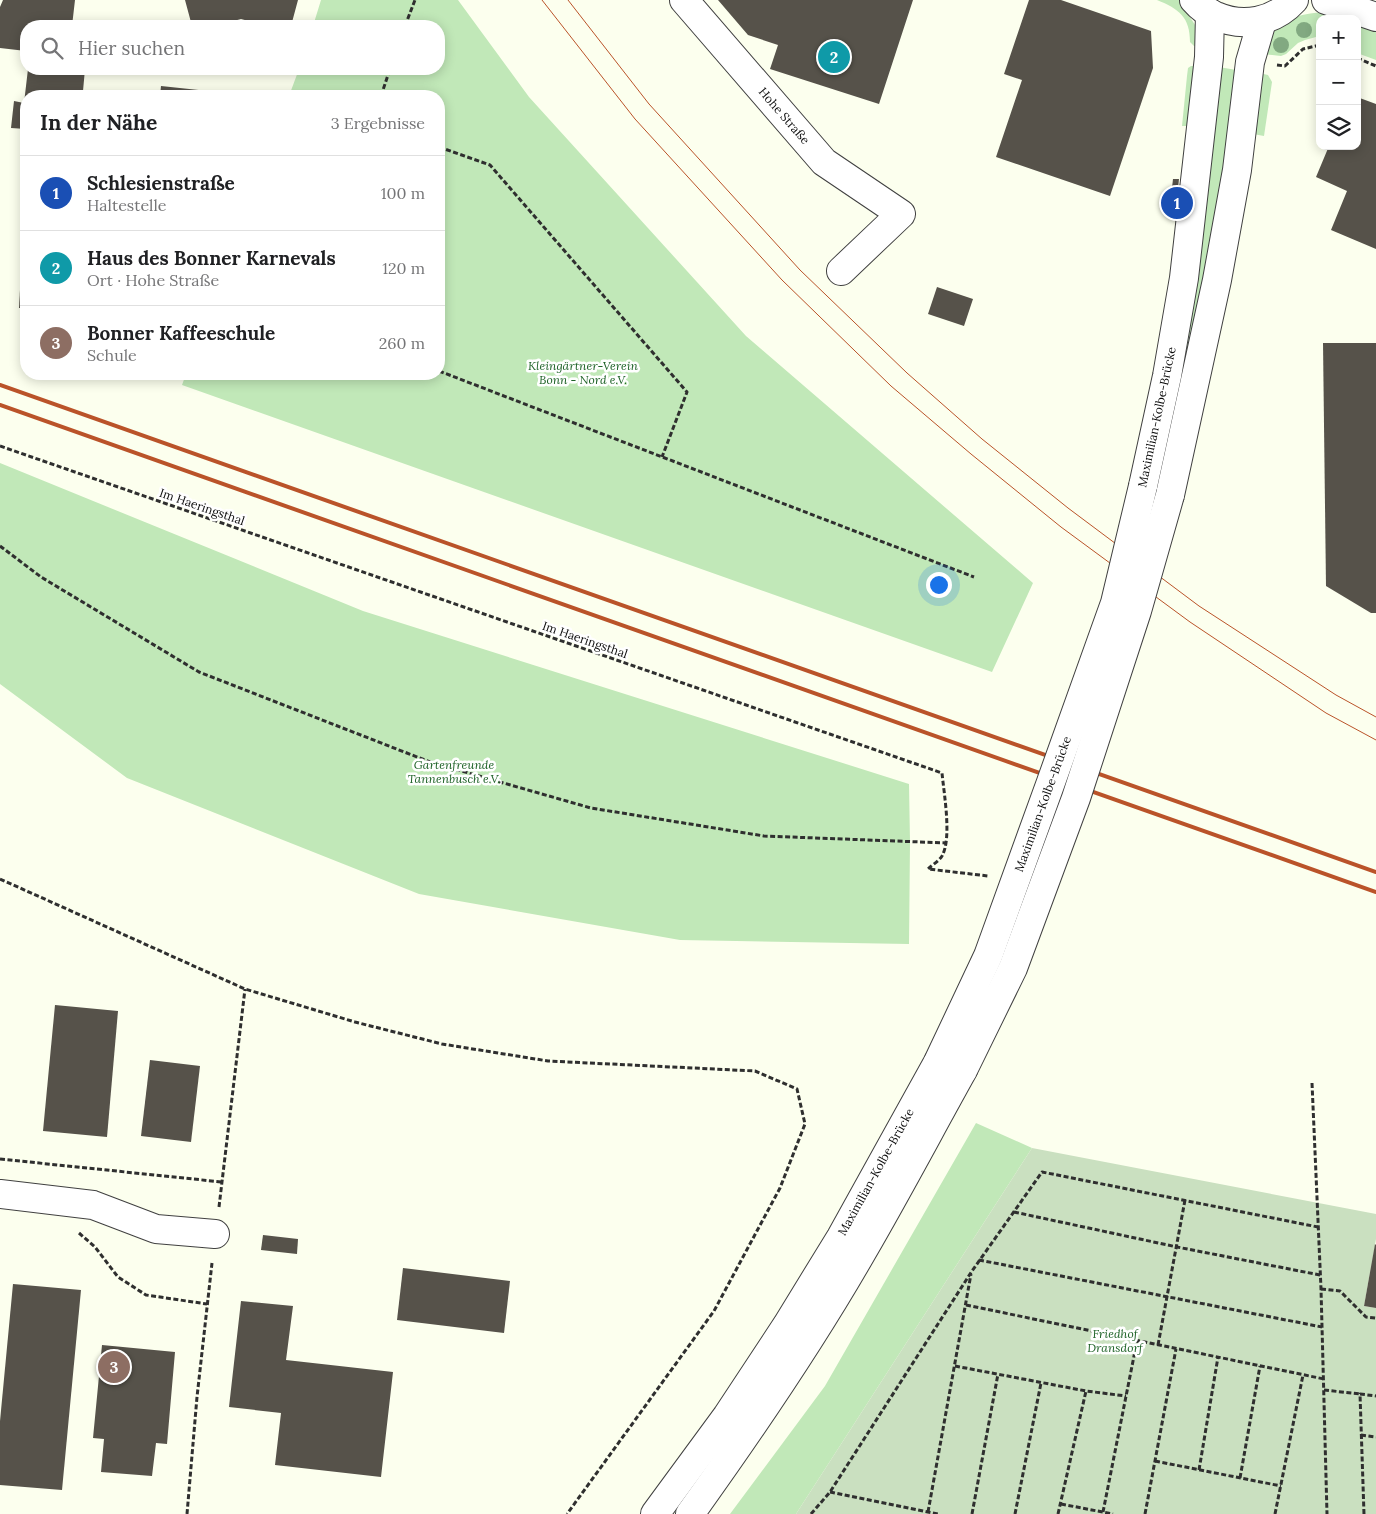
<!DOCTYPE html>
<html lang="de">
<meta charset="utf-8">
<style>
:root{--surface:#fff;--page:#f2f2f2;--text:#202124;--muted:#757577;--line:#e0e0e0;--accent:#ba5329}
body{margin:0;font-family:Lora,serif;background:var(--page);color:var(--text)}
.controls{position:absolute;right:15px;top:15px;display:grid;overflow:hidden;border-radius:10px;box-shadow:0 2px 12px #0003}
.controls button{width:45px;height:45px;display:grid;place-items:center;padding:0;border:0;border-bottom:1px solid var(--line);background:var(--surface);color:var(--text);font:25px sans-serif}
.you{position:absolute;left:938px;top:584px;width:18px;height:18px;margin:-12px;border:4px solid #fff;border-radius:50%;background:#1a73e8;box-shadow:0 0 0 8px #1a73e833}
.badge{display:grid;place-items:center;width:32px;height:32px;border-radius:50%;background:var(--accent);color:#fff;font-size:16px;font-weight:700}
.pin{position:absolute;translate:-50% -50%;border:2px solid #fff;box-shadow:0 1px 5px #0006}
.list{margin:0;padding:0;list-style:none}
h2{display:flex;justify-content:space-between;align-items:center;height:65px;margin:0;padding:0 20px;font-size:21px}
h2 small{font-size:16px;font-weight:400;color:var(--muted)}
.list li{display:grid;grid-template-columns:32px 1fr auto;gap:15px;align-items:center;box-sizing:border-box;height:75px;padding:0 20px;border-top:1px solid var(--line)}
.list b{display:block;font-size:19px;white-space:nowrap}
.list p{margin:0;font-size:16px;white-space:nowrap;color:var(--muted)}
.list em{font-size:16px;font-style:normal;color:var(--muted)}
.icon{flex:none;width:28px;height:28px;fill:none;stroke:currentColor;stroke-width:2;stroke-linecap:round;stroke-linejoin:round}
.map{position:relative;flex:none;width:1376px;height:1514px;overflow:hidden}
.search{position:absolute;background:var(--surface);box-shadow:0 2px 12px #0003;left:20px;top:20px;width:425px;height:55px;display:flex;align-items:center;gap:12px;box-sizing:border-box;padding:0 18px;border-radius:20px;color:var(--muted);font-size:19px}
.panel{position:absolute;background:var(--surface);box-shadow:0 2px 12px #0003;left:20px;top:90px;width:425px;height:290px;border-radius:20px}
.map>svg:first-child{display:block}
.green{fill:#c1e8b8}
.cemetery{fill:#cae0c0}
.building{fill:#56524a}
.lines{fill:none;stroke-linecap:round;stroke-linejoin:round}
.minor-casing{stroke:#404040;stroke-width:30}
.path{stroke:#2f2f2f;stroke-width:3;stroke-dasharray:5 2.5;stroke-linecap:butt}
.minor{stroke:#fff;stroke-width:28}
.tram{stroke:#ba5329;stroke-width:1}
.rail{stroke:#ba5329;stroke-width:4}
.minor-bridge-casing{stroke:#404040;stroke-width:30;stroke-linecap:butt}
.minor-bridge{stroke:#fff;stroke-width:28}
.tree{fill:#82a981}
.labels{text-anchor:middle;stroke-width:5;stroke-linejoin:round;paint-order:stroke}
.street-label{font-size:12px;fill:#0d0d0d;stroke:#fff}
.park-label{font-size:12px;font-style:italic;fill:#1f6328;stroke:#fff}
</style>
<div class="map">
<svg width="1376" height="1514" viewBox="0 0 1376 1514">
<rect width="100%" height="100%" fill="#fcffee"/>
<g class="green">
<polygon points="321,0 458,0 529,97 746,336 1033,583 992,672 182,385 186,374 439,374 439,96 289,96 299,69 439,69 439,26 313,26"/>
<path d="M 1157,0 L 1179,0 L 1197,28 L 1198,47 L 1194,46 L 1190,42 C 1190,17 1179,9 1157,0 Z"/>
<path d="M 1326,12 L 1324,19 L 1320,19 L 1320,30 L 1316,37 L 1305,40 L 1298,43 L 1286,54 L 1281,56 L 1262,54 C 1265,49 1267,41 1270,36 C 1283,17 1305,13 1326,12 Z"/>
<polygon points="1357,20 1376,27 1376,60 1357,53"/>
<polygon points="1191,66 1195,66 1188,126 1182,126 1187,76 1188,68"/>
<polygon points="1219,67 1242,71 1206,278 1159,488 1155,486"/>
<polygon points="1259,73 1268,75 1272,82 1264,136 1253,134"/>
<polygon points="0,463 363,611 909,784 910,842 909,944 680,940 419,894 127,778 0,684"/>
<polygon points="976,1123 1032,1148 796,1514 730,1514 825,1386"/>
</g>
<polygon class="cemetery" points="1032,1148 1376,1214 1376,1239 1364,1306 1376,1308 1376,1514 796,1514"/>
<g class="building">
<polygon points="3,0 75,0 72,26 26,26 26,51 0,48 0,7"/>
<polygon points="185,0 298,0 291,26 268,26 241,19 215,26 192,26"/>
<polygon points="718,0 913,0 879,104 770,69 778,45 748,35"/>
<polygon points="1029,0 1061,0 1151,31 1153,68 1110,196 996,157 1022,80 1004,74"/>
<polygon points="28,69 85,69 83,91 77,90 76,96 26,96 26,129 11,128 14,101 24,103"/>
<polygon points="161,86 208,91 207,96 160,96"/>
<polygon points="1357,97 1376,104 1376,249 1331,230 1347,191 1316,177 1329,146 1357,146"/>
<polygon points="1173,179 1179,179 1177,197 1171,197"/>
<polygon points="937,287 973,299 964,326 928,314"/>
<polygon points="20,290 26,290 26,308 19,308"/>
<polygon points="1323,343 1376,343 1376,613 1371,613 1326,586"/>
<polygon points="55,1005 118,1011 107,1137 43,1131"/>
<polygon points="150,1060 200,1066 191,1142 141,1136"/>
<polygon points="263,1235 298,1239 297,1254 261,1250"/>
<polygon points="1375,1244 1376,1245 1376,1308 1364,1306"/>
<polygon points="403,1268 510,1281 504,1333 397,1320"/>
<polygon points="13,1284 81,1290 62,1490 0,1485 0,1421"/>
<polygon points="241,1301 293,1306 286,1360 393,1372 381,1477 275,1465 281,1413 229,1407"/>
<polygon points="102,1345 175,1352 167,1444 156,1443 152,1476 101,1472 104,1439 93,1438"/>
</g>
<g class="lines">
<defs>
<g id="minor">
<polyline points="684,0 824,162 901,214 841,271"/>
<path d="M 1194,0 C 1200,7 1208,13 1216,16 C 1243,28 1274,22 1294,0"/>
<polyline points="1326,0 1376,17"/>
<polyline points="1143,486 1167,376 1184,278 1209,57 1210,13"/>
<polyline points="1170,495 1217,280 1237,170 1250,62 1262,21"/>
<polyline points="0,1194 93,1205 156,1229 215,1234"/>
<polyline points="655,1514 727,1416 787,1325 841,1237 938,1062"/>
<path d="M 690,1514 C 751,1429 810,1343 862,1252 C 897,1192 929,1131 963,1070"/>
</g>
</defs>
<use href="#minor" class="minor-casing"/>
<g class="path">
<polyline points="405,26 415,0"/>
<polyline points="1357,58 1376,66"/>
<polyline points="1277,65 1285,66 1303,49 1320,45"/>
<polyline points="381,96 390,69"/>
<polyline points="439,147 490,165 687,392 662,457"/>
<polyline points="439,371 974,577"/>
<path d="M 0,446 L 942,773 C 944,794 952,838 942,856 C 939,861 932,865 928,869 L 988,876"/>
<polyline points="0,546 41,577 199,672 430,762 591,808 764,836 947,843"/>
<polyline points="0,879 245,989 355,1022 442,1044 548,1061 755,1071 797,1089 805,1124 780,1188 714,1311 567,1514"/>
<polyline points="1312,1083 1321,1289 1327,1514"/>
<polyline points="0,1159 222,1182"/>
<polyline points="219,1207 245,989"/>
<polyline points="1014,1212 1177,1247 1320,1275"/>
<polyline points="79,1233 95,1247 118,1277 146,1295 207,1304"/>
<polyline points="979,1260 1322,1327"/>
<polyline points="1321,1289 1340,1291 1366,1317 1376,1318"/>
<polyline points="966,1305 1324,1379"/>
<polyline points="1158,1345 1185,1200"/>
<polyline points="955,1366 1086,1391 1126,1396"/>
<polyline points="1324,1390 1360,1394"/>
<polyline points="1361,1435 1376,1437"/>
<polyline points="1155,1461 1281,1486"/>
<polyline points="1199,1470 1218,1357"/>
<polyline points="1240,1478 1260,1366"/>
<polyline points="830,1492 938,1514"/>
<polyline points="1061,1504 1113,1514"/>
<polyline points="928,1512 971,1274"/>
<polyline points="1103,1512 1137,1341"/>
<polyline points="187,1514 197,1397 212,1263"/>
<polyline points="811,1514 830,1492 972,1271 1042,1172 1318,1227"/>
<polyline points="972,1514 998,1374"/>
<polyline points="1015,1514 1041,1383"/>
<polyline points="1058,1514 1086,1391"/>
<polyline points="1145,1514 1176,1349"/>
<polyline points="1275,1514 1303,1375"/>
<polyline points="1364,1514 1360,1394 1376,1396"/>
</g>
<use href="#minor" class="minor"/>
<g class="tram">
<polyline points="542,0 635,119 782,280 891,386 971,454 1061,527 1190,622 1326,713 1376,740"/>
<polyline points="568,0 649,104 800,270 907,373 982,439 1068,508 1199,606 1336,695 1376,717"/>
</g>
<g class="rail">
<polyline points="0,385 1376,872"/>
<polyline points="0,405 1376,892"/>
</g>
<defs>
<g id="minor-bridge">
<polyline points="938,1062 988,956 1051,782 1115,603 1143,486"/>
<polyline points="963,1070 1013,968 1076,798 1137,611 1170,495"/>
</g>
</defs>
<use href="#minor-bridge" class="minor-bridge-casing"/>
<use href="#minor-bridge" class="minor-bridge"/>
</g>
<g class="tree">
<circle cx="1304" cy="30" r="8"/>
<circle cx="1281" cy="45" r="8"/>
</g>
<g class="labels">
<g class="street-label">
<text transform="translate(784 116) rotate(49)" y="4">Hohe Straße</text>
<text transform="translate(1157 417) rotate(-78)" y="4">Maximilian-Kolbe-Brücke</text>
<text transform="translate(202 507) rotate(19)" y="4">Im Haeringsthal</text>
<text transform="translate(585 640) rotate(19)" y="4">Im Haeringsthal</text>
<text transform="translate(1043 804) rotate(-70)" y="4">Maximilian-Kolbe-Brücke</text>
<text transform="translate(876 1172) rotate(-61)" y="4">Maximilian-Kolbe-Brücke</text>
</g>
<g class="park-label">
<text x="583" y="370">Kleingärtner-Verein<tspan x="583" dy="14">Bonn - Nord e.V.</tspan></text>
<text x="454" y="769">Gartenfreunde<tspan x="454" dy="14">Tannenbusch e.V.</tspan></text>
<text x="1115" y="1338">Friedhof<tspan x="1115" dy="14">Dransdorf</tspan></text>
</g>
</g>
</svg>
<div class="controls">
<button>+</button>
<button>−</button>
<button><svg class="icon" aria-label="layers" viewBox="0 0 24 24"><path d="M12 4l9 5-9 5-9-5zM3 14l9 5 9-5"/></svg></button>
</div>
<div class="you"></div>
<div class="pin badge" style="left:1177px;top:203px;background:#1a4fb4">1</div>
<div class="pin badge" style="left:834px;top:57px;background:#0f9aa8">2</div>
<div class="pin badge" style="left:114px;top:1367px;background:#8d6e63">3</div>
<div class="search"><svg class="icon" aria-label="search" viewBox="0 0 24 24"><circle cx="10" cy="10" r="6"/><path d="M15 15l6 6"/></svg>Hier suchen</div>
<section class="panel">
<h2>In der Nähe<small>3 Ergebnisse</small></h2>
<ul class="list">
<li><span class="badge" style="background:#1a4fb4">1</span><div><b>Schlesienstraße</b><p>Haltestelle</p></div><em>100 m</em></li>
<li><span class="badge" style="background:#0f9aa8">2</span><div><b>Haus des Bonner Karnevals</b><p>Ort · Hohe Straße</p></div><em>120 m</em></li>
<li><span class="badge" style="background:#8d6e63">3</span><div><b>Bonner Kaffeeschule</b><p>Schule</p></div><em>260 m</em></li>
</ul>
</section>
</div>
